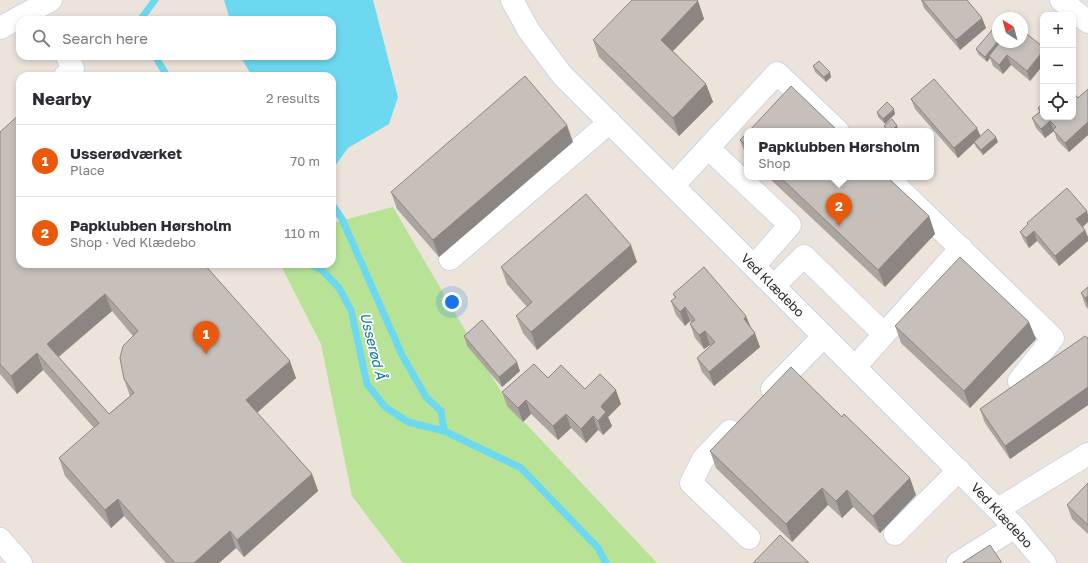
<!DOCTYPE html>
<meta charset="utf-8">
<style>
:root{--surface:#fff;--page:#f2f2f3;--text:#2b2b33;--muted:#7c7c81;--line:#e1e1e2;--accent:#ea580c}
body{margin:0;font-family:"Golos Text",sans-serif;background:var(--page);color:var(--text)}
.controls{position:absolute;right:12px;top:12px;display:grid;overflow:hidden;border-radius:8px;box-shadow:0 2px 6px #0003}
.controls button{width:36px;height:36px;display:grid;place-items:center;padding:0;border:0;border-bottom:1px solid var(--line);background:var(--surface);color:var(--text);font:20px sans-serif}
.compass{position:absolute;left:992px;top:12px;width:36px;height:36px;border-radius:50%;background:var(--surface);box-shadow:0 2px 6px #0003;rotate:324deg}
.you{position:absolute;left:452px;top:302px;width:14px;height:14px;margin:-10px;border:3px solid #fff;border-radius:50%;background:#1a73e8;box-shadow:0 0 0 6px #1a73e833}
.badge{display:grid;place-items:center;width:26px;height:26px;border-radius:50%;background:var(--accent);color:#fff;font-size:13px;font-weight:700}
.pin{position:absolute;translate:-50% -33px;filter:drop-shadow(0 1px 2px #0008)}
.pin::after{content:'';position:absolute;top:21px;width:14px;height:12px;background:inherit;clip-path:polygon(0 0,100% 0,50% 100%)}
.popup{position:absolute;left:744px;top:128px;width:190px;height:52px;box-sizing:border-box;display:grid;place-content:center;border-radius:8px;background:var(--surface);filter:drop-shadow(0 1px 3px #0005);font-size:13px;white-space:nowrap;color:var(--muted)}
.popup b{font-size:15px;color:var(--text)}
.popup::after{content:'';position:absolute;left:50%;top:100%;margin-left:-8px;border:8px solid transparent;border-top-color:var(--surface)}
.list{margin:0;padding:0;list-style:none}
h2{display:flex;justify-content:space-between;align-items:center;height:52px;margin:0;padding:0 16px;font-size:17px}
h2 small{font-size:13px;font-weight:400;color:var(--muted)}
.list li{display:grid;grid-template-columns:26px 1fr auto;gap:12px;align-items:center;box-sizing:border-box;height:72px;padding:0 16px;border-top:1px solid var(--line)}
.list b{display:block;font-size:15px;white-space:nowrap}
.list p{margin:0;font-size:13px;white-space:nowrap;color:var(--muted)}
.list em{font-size:13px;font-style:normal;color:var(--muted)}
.icon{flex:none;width:22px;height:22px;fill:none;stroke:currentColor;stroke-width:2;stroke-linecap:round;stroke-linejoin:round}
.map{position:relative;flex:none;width:1088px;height:563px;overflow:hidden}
.search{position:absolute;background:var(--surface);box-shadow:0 2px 6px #0003;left:16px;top:16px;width:320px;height:44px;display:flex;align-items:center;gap:10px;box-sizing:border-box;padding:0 14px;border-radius:12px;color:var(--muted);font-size:15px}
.panel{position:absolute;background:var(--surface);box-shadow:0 2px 6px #0003;left:16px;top:72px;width:320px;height:196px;border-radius:12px}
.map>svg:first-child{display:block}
.green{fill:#b8e396}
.water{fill:#6cd9f0}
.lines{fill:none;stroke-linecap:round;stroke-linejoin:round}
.stream{stroke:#6cd9f0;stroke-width:7}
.minor-casing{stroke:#d0d5e2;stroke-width:24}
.minor{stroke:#fff;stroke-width:22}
.wall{fill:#aba5a0;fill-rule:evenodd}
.shaded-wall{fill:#8b8682}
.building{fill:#c7c0ba;stroke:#8b8682;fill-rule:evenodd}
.labels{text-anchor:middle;stroke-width:3.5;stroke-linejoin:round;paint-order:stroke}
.street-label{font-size:13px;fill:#292929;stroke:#fff}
.water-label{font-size:14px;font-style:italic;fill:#0c779b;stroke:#fff}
</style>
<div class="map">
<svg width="1088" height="563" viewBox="0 0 1088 563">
<rect width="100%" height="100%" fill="#ece3db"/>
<polygon class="green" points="393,207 510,407 657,563 403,563 352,496 321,344 280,264 332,264 332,223"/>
<polygon class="water" points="224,0 373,0 398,97 389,124 348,148 332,170 332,76 252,76 240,56 332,56 332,20 230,20"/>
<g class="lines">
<g class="stream">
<polyline points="140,20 155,0"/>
<polyline points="155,56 167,76"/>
<polyline points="332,204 342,219 402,355 426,397 441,411 444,431"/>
<polyline points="309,264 322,270 339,288 351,310 367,384 385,407 408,422 444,431 521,468 598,548 606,563"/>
</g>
<defs>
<g id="minor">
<polyline points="512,0 529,31 562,75 1015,527 1045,563"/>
<polyline points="1061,0 1088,22"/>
<polyline points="0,28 51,0"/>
<polyline points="65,76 73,69 67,56"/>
<polyline points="708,148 790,225 754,266"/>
<polyline points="887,177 1053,338 1019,381"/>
<polyline points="673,186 777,73 838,131"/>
<polyline points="450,259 610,122"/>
<polyline points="774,286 804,256 883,333"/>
<polyline points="855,367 961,248"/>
<polyline points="772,389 824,336"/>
<polyline points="730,431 703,459 691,483 749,538"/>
<polyline points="998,509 1088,454"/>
<polyline points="895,534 959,470"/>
<polyline points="0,539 21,563"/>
<polyline points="958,563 1015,527"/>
</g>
</defs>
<use href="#minor" class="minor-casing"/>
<use href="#minor" class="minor"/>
</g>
<g class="wall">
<polygon points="921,0 967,0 982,18 986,28 960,50 924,8"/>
<polygon points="698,1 704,19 673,51 706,84 713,102 679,136 599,57 593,40"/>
<polygon points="1043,47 1043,65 1030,81 1011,65 1003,74 993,66 990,58 987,62 978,54 976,49"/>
<polygon points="813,66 831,77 826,82 815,72"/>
<polygon points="1088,89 1088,135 1069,152 1057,140 1054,131 1045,138 1036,128 1032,118 1039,112 1038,108 1078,98"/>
<polygon points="911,99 980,136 998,142 983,155 976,147 974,143 958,158 915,109"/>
<polygon points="877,112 895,114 885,124 878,117"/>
<path d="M 0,132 L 204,264 L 296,378 L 257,413 L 312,474 L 318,491 L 244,557 L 236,548 L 219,563 L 166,563 L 124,516 L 111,528 L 65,476 L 59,458 L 94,428 L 43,370 L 17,394 L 0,374 ZM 112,311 L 133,336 L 124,379 L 130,396 L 109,414 L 59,357 Z"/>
<polygon points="747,133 747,158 740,140"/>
<polygon points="573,142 439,257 397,209 391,192"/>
<polygon points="768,177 887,177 929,216 935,234 885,287"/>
<polygon points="1088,215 1088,222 1083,227 1088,237 1088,241 1059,266 1037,241 1029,248 1024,241 1020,232 1028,225 1027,223"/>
<polygon points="637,262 537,350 523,333 516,316 527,307 507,284 501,267"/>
<polygon points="1088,287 1088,309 1086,307 1081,293"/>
<polygon points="673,294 750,327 760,347 714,386 702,372 697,358 711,346 710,345 704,349 695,338 690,324 691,323 690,321 685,326 676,315 671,301 675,298"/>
<polygon points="895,326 1036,339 970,408 901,343"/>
<polygon points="464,336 520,371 502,387 467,346"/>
<polygon points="1088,338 1088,405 1010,459 985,423 980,409"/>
<polygon points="548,378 585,389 621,404 608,417 612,426 603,435 598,430 586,443 571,428 558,440 531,414 523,422 507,406 502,392"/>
<polygon points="710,451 916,495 880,533 853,507 842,518 828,505 792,542 716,468"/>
<polygon points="1088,483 1088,534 1072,519 1067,505"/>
</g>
<g class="shaded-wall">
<polygon points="698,1 704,19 667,57 661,40"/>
<polygon points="982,18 986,28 960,50 956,40"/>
<polygon points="998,41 998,42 1003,42 989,56 990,58 987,62 985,57"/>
<polygon points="1043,51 1043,65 1030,81 1027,71"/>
<polygon points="1007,55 1011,65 1003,74 999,65"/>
<polygon points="830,72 831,77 826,82 824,77"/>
<polygon points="706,84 713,102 679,136 673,118"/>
<polygon points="894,109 895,114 885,124 883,119"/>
<polygon points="1050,121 1054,131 1045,138 1041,129"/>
<polygon points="1088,122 1088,135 1069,152 1065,143"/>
<polygon points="567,125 573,142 439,257 433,240"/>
<polygon points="897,126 899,131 890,131"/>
<polygon points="977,128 981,137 974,142 974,143 958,158 954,148"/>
<polygon points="996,137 998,142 983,155 981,150"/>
<polygon points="1087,211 1088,215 1088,222 1080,229 1076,219"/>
<polygon points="929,216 935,234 885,287 878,270"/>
<polygon points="1085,230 1088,237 1088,241 1059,266 1055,256"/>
<polygon points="1034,231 1037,241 1029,248 1026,238"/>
<polygon points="631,245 637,262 537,350 531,332"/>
<polygon points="105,294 112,311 53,361 47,344"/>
<polygon points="1088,296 1088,306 1085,298"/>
<polygon points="685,307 690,321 685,326 680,312"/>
<polygon points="746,316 752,330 744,319"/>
<polygon points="1029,322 1036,339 970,408 964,391"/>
<polygon points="705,331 710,345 704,349 699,335"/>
<polygon points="755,333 760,347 714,386 709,372"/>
<polygon points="37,353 43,370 17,394 11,376"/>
<polygon points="290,361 296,378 252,417 246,400"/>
<polygon points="517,362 520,371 502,387 499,377"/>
<polygon points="1088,387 1088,405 1010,459 1005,446"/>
<polygon points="616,390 621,404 608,417 612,426 603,435 598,421 602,405"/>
<polygon points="526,400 531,414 523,422 518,408"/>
<polygon points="566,414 571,428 558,440 553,426"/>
<polygon points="593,416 598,430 586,443 581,429"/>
<polygon points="312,474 318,491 244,557 237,540"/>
<polygon points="910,478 916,495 880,533 873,516"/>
<polygon points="822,488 828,505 792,542 786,524"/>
<polygon points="847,490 853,507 842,518 836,501"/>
<polygon points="118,499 124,516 111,528 105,510"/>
<polygon points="230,531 236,548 219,563 194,563"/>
</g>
<g class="building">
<polygon points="632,0 697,0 698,1 661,40 706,84 673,118 593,40"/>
<polygon points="922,0 967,0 982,18 956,40"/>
<polygon points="998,23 998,41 985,57 976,49"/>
<polygon points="1022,30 1043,47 1043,51 1027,71 1007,55 999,65 989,56 1000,42 1022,42"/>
<polygon points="819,61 830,72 824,77 813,66"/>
<polygon points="525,76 567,125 433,240 391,192"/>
<polygon points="934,79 977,128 954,148 911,99"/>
<polygon points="791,86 838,131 749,131"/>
<polygon points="1088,89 1088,122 1065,143 1053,130 1056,127 1050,121 1041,129 1032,118 1041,111 1038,108 1043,103 1043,117 1073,117 1073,92 1078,98"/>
<polygon points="887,102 894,109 883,119 877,112"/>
<path d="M 20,114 L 20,264 L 204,264 L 290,361 L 246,400 L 312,474 L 237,540 L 230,531 L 194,563 L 175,563 L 118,499 L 105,510 L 59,458 L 99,423 L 37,353 L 11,376 L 0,364 L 0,132 ZM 105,294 L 138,331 L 123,346 L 120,358 L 124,379 L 134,393 L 109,414 L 47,344 Z"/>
<polygon points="892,119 897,126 890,131 888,131 884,126"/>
<polygon points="988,129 996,137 981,150 974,142"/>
<polygon points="747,133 747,146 740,140"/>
<polygon points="780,177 887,177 929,216 878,270"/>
<polygon points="1067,188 1087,211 1076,219 1085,230 1055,256 1034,231 1026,238 1020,232 1028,224 1027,223"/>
<polygon points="586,194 631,245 531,332 516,316 532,302 501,267"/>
<polygon points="960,257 1029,322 964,391 895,326"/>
<polygon points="704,267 746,316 744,319 755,333 709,372 697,358 715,342 705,331 699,335 690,324 695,320 685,307 680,312 671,301 676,297 673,294"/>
<polygon points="1088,287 1088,296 1085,298 1081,293"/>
<polygon points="482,320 517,362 499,377 464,336"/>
<polygon points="1085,336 1088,338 1088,387 1005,446 980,409"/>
<polygon points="534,364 548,378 561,365 585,389 600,374 616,390 602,405 601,407 606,412 598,421 593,416 581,429 566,414 553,426 526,400 518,408 502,392"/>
<polygon points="791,367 842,417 844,414 910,478 873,516 847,490 836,501 822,488 786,524 710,451"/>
<polygon points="1088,483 1088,525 1067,505"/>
<polygon points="780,535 809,563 753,563"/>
<polygon points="990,545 1002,563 962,563"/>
</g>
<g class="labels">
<g class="street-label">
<text transform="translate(773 285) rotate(45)" y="5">Ved Klædebo</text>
<text transform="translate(1002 515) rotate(47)" y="5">Ved Klædebo</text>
</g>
<g class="water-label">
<text transform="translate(373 346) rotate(76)" y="5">Usserød Å</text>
</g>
</g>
</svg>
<div class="controls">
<button>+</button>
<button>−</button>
<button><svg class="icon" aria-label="locate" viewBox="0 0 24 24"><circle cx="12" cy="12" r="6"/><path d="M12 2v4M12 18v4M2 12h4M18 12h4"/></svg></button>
</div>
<svg class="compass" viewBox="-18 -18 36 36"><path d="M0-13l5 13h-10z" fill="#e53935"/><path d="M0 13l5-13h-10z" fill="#7c7c81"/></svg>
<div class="you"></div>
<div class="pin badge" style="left:206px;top:354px">1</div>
<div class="pin badge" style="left:839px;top:226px">2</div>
<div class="popup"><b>Papklubben Hørsholm</b>Shop</div>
<div class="search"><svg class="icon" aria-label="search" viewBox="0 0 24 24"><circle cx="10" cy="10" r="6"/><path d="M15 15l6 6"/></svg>Search here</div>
<section class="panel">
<h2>Nearby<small>2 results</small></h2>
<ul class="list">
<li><span class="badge">1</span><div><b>Usserødværket</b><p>Place</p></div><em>70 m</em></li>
<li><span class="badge">2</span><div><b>Papklubben Hørsholm</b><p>Shop · Ved Klædebo</p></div><em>110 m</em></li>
</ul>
</section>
</div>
